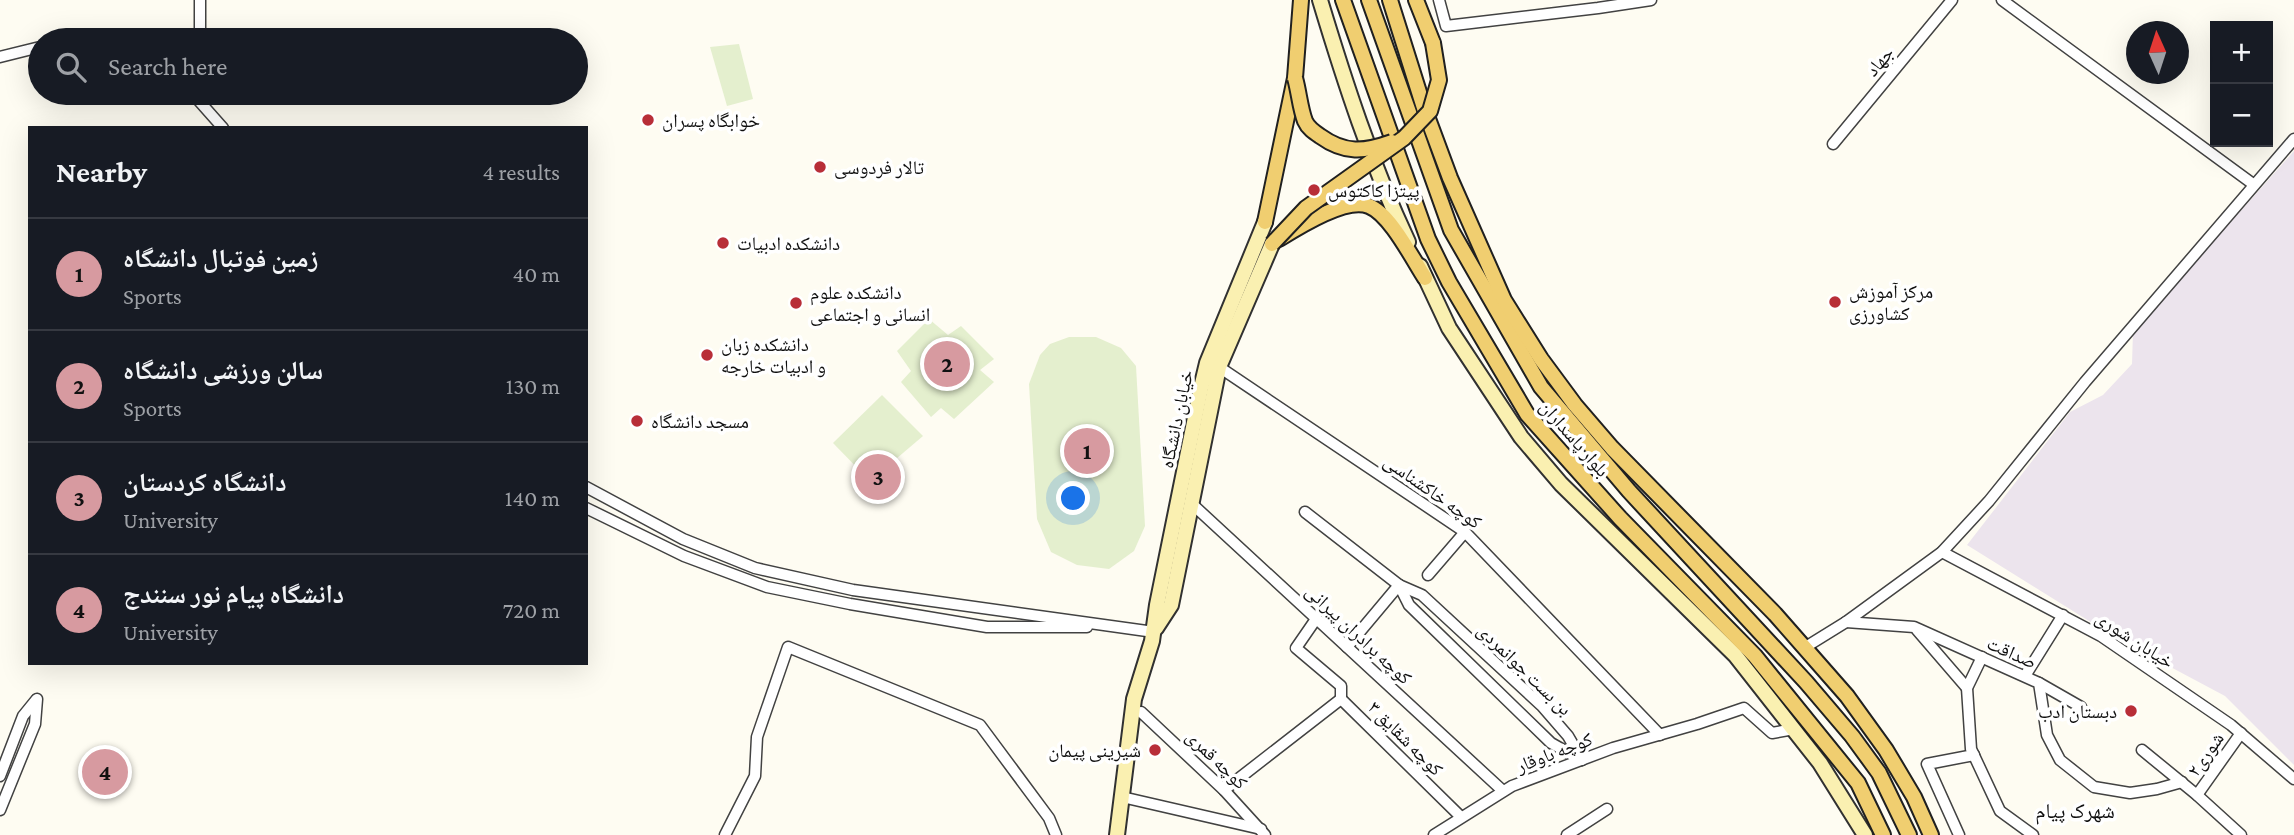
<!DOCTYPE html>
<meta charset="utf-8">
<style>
:root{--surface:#171b24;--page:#242831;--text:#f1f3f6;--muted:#9ea1a6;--line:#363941;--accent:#d79aa0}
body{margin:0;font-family:"Crimson Pro","Noto Naskh Arabic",serif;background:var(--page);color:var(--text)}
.controls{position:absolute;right:21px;top:21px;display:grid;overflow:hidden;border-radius:0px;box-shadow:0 7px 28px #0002}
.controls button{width:63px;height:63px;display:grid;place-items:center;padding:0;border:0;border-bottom:2px solid var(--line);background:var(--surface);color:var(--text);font:35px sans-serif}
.compass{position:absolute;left:2126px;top:21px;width:63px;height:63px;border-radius:50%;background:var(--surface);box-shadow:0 7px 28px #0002;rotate:357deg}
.you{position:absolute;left:1074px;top:499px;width:24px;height:24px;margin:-18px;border:5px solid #fff;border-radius:50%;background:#1a73e8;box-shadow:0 0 0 10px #1a73e833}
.badge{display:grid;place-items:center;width:46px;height:46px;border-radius:50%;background:var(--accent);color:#111;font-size:23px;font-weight:700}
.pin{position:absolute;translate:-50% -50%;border:4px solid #fff;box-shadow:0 2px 7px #0006}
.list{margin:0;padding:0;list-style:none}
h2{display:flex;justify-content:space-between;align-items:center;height:91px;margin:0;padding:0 28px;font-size:30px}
h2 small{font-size:23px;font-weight:400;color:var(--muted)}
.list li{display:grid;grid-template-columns:46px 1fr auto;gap:21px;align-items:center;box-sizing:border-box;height:112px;padding:0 28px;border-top:2px solid var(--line)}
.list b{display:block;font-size:26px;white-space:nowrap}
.list p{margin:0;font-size:23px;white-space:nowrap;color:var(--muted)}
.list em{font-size:23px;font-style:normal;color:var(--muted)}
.icon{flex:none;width:38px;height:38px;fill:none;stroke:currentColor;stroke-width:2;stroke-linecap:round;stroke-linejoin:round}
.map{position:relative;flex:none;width:2294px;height:835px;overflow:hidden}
.search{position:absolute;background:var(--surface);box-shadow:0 7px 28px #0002;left:28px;top:28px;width:560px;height:77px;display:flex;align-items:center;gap:18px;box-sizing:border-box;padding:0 24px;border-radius:38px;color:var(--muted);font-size:26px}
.panel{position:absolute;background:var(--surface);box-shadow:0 7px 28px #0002;left:28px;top:126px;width:560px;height:539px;border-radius:0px}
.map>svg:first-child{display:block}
.industrial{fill:#ece4ed}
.pitch{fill:#e4efce}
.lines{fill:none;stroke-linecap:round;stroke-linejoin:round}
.street-casing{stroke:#424242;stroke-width:13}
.secondary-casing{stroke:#313131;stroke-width:18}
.primary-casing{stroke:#202020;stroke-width:18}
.street{stroke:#fff;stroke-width:10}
.secondary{stroke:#faf0b1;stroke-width:14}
.primary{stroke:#f0ce70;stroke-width:14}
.primary-bridge-casing{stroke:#202020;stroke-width:18;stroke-linecap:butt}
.primary-bridge{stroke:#f0ce70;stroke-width:14}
.poi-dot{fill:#b82e38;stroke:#fff;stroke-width:2.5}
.labels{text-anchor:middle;stroke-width:7;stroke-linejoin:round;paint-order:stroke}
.street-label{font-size:19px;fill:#0f0f0f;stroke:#fff}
.poi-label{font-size:19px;fill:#0f0f0f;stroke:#fff;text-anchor:start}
.neighbourhood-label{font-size:21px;fill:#0f0f0f;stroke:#fff}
</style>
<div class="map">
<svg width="2294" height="835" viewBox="0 0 2294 835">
<rect width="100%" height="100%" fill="#fefcf2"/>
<polygon class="industrial" points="2294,151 2294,765 2225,696 2118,639 1967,545 2070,412 2103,395 2132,364 2133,332"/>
<g class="pitch">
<polygon points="739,44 753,99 727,106 710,47"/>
<polygon points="929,319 948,335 961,326 994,359 980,370 994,382 954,419 941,408 931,417 901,382 911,371 897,351"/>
<polygon points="1069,337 1096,337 1121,348 1136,366 1145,526 1134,551 1109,569 1077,565 1051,552 1037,519 1029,384 1040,355 1050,344"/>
<polygon points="882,395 923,436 870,481 833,443"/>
</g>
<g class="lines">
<defs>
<g id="street">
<polyline points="1439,0 1446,26 1598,8 1651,0"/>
<polyline points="2002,0 2253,184"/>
<polyline points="68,40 91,35 135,40"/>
<polyline points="200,40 200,0"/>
<polyline points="0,57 40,47"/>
<polyline points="192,93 223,128"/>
<polyline points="1833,144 1952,0"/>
<polyline points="1219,367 1465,532 1660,735"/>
<polyline points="586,487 683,539 755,568 853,590 1154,632"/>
<polyline points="1191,503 1503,791"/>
<polyline points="586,508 684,556 767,587 850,604 987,627 1087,627"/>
<polyline points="1305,512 1399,585 1422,595 1542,706 1568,736 1582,760"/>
<polyline points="1942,552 2101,636 2231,725 2294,779"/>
<polyline points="1428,575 1465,532"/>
<polyline points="1399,585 1409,605 1551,743 1581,760"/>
<polyline points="1316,619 1296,648 1341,686 1341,699"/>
<polyline points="1846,622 1914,627 2039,683 2047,735 2060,760 2094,787 2130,793 2157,789 2182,782"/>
<polyline points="1917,630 1967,688"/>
<polyline points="1347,647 1399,585"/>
<polyline points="1804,648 1846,622 1942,552 1989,501 2085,382 2294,139"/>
<polyline points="1982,657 1967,688 1971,749 2000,811 2033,835"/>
<polyline points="2025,676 2063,615"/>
<polyline points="2039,683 2081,707"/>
<polyline points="1141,712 1224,790 1265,835"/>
<polyline points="2142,750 2197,795 2241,835"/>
<polyline points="0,776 23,716 36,700"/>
<polyline points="1224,790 1341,699 1461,817"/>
<polyline points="2197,795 2241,733"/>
<polyline points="1122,797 1261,829"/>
<polyline points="0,810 35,724 37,699"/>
<polyline points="725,835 755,776 757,737 788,647 980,725 1049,818 1056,835"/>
<polyline points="1434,835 1512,786 1613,748 1697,724 1744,708 1772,733 1794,729"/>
<polyline points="1567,835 1607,809"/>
<polyline points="1959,835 1927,764 1974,755"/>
</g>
<g id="secondary">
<path d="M 1320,0 C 1345,83 1371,163 1408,242"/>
<polyline points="1420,266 1449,328 1521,437 1561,484 1735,655 1820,763 1865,835"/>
<polyline points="1156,628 1171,605 1219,367 1272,244"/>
<polyline points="1117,835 1134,699 1152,641 1157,605 1201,388 1207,363 1265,222"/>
</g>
<g id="primary">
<polyline points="1343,0 1428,239 1449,282 1527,414 1620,518 1755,656 1858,783 1883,835"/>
<polyline points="1369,0 1451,230 1541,387 1629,491 1806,682 1852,736 1879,773 1909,835"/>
<polyline points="1390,0 1424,108 1450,178 1504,300 1541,359 1575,405 1612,448 1775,614 1847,696 1886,750 1914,797 1931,835"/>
<polyline points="1416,0 1433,43"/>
<polyline points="1265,222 1295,78 1301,0"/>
<path d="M 1279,239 C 1298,227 1346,197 1369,206 C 1390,214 1412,258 1425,278"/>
</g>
</defs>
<use href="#street" class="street-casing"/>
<use href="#secondary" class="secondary-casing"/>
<use href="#primary" class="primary-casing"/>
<use href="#street" class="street"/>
<use href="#secondary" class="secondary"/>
<use href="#primary" class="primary"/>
<defs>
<g id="primary-bridge">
<path d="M 1295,78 C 1299,92 1300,108 1305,121 C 1308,128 1314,132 1320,136 C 1345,154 1364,152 1392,142"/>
<polyline points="1272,244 1306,208 1404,138 1430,111 1439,80 1433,43"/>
</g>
</defs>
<use href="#primary-bridge" class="primary-bridge-casing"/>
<use href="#primary-bridge" class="primary-bridge"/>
</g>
<g class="poi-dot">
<circle cx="648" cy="120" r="7"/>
<circle cx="820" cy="167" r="7"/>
<circle cx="1314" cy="190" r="7"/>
<circle cx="723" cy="243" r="7"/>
<circle cx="1835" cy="302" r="7"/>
<circle cx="796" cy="303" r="7"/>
<circle cx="707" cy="355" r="7"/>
<circle cx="637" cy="421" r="7"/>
<circle cx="2131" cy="711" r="7"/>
<circle cx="1155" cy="750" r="7"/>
</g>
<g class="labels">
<g class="street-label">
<text transform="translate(1879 61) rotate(-50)" y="7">جهاد</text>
<text transform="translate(1176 419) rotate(-78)" y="7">خیابان دانشگاه</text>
<text transform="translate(1575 438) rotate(49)" y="7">بلوار پاسداران</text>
<text transform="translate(1433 491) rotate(35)" y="7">کوچه خاکشناسی</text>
<text transform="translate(1359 634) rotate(43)" y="7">کوچه برادران پیرانی</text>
<text transform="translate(2135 639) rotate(33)" y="7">خیابان شوری</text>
<text transform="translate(2012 652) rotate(24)" y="7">صداقت</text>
<text transform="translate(1525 669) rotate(44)" y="7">بن بست جوانمردی</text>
<text transform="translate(1406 738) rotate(45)" y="7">کوچه شقایق ۳</text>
<text transform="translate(1554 752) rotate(-21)" y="7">کوچه باوقار</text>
<text transform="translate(2205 754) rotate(-55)" y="7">شوری۲</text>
<text transform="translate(1217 759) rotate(44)" y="7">کوچه قمری</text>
</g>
<g class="poi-label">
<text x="662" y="127">خوابگاه پسران</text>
<text x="834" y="174">تالار فردوسی</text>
<text x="1328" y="197">پیتزا کاکتوس</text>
<text x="737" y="250">دانشکده ادبیات</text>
<text x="1849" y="298">مرکز آموزش<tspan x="1849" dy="22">کشاورزی</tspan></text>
<text x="810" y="299">دانشکده علوم<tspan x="810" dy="22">انسانی و اجتماعی</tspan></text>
<text x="721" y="351">دانشکده زبان<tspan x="721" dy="22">و ادبیات خارجه</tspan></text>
<text x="651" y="428">مسجد دانشگاه</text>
<text x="2117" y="718" text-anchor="end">دبستان ادب</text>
<text x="1141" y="757" text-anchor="end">شیرینی پیمان</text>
</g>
<g class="neighbourhood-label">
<text x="2075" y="818">شهرک پیام</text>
</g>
</g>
</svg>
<div class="controls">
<button>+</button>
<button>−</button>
</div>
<svg class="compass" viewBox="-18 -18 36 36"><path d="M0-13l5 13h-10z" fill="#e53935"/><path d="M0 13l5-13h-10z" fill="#9ea1a6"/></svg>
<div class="you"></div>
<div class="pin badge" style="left:1087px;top:451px">1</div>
<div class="pin badge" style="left:947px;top:364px">2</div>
<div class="pin badge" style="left:878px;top:477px">3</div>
<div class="pin badge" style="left:105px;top:772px">4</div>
<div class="search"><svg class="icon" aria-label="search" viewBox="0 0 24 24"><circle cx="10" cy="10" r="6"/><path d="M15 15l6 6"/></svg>Search here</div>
<section class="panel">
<h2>Nearby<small>4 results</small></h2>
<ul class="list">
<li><span class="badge">1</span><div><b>زمین فوتبال دانشگاه</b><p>Sports</p></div><em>40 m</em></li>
<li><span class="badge">2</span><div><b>سالن ورزشی دانشگاه</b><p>Sports</p></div><em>130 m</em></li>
<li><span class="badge">3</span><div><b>دانشگاه کردستان</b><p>University</p></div><em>140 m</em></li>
<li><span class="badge">4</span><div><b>دانشگاه پیام نور سنندج</b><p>University</p></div><em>720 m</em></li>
</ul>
</section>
</div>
